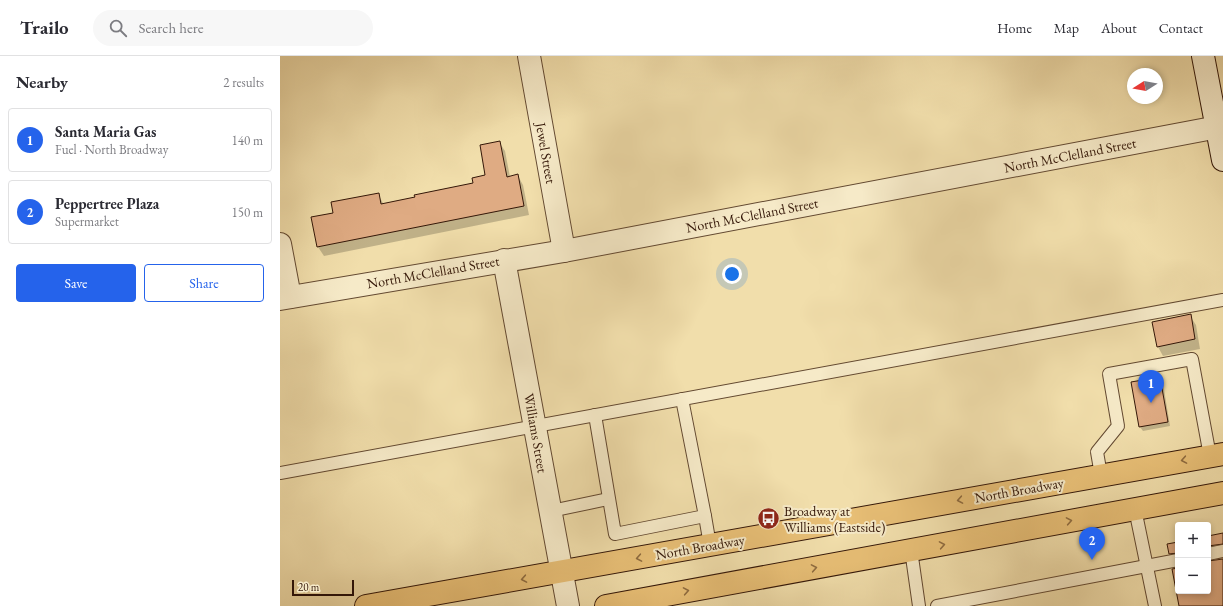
<!DOCTYPE html>
<meta charset="utf-8">
<style>
:root{--surface:#fff;--page:#f7f7f7;--text:#2b2b33;--muted:#7c7c81;--line:#e1e1e2;--accent:#2563eb}
body{margin:0;font-family:"EB Garamond",serif;background:var(--page);color:var(--text)}
.controls{position:absolute;right:12px;bottom:12px;display:grid;overflow:hidden;border-radius:4px;box-shadow:0 2px 6px #0003}
.controls button{width:36px;height:36px;display:grid;place-items:center;padding:0;border:0;border-bottom:1px solid var(--line);background:var(--surface);color:var(--text);font:20px sans-serif}
.compass{position:absolute;left:847px;top:12px;width:36px;height:36px;border-radius:50%;background:var(--surface);box-shadow:0 2px 6px #0003;rotate:259deg}
.scale{position:absolute;left:12px;bottom:10px;width:62px;box-sizing:border-box;padding-left:4px;border:2px solid #341708;border-top:0;font-size:11px;line-height:14px;white-space:nowrap;color:#341708;-webkit-text-stroke:3px #f6eac8;paint-order:stroke}
.you{position:absolute;left:452px;top:218px;width:14px;height:14px;margin:-10px;border:3px solid #fff;border-radius:50%;background:#1a73e8;box-shadow:0 0 0 6px #1a73e833}
.badge{display:grid;place-items:center;width:26px;height:26px;border-radius:50%;background:var(--accent);color:#fff;font-size:13px;font-weight:700}
.pin{position:absolute;translate:-50% -33px;filter:drop-shadow(0 1px 2px #0008)}
.pin::after{content:'';position:absolute;top:21px;width:14px;height:12px;background:inherit;clip-path:polygon(0 0,100% 0,50% 100%)}
.list{margin:0;padding:0;list-style:none}
h2{display:flex;justify-content:space-between;align-items:center;height:52px;margin:0;padding:0 16px;font-size:17px}
h2 small{font-size:13px;font-weight:400;color:var(--muted)}
.list li{display:grid;grid-template-columns:26px 1fr auto;gap:12px;align-items:center;box-sizing:border-box;height:64px;margin:0 8px 8px;padding:0 8px;border:1px solid var(--line);border-radius:4px}
.list b{display:block;font-size:15px;white-space:nowrap}
.list p{margin:0;font-size:13px;white-space:nowrap;color:var(--muted)}
.list em{font-size:13px;font-style:normal;color:var(--muted)}
.actions{display:flex;gap:8px;padding:12px 16px}
.actions a{flex:1;padding:9px 0;border:1px solid var(--accent);border-radius:4px;text-align:center;font-size:14px;color:var(--accent)}
.actions .main{background:var(--accent);color:#fff}
.icon{flex:none;width:22px;height:22px;fill:none;stroke:currentColor;stroke-width:2;stroke-linecap:round;stroke-linejoin:round}
.map{position:relative;flex:none;width:943px;height:550px;overflow:hidden}
header{display:flex;align-items:center;gap:24px;box-sizing:border-box;height:56px;padding:0 20px;background:var(--surface);border-bottom:1px solid var(--line)}
header strong{font-size:19px}
nav{display:flex;gap:22px;margin-inline-start:auto;font-size:14px}
.search{width:280px;height:36px;background:var(--page);display:flex;align-items:center;gap:10px;box-sizing:border-box;padding:0 14px;border-radius:22px;color:var(--muted);font-size:15px}
main{display:flex}
aside{flex:1;background:var(--surface)}
.map>svg:first-child{display:block}
.shadow{fill:#0003}
.building{fill:#dfab83;stroke:#341708}
.lines{fill:none;stroke-linecap:round;stroke-linejoin:round}
.service-casing{stroke:#634931;stroke-width:14}
.minor-casing{stroke:#634931;stroke-width:24}
.secondary-casing{stroke:#341708;stroke-width:24}
.primary-casing{stroke:#341708;stroke-width:24}
.service{stroke:#f6eac8;stroke-width:12}
.minor{stroke:#f6eac8;stroke-width:22}
.secondary{stroke:#f6eac8;stroke-width:22}
.primary{stroke:#e8bf76;stroke-width:22}
.oneway{stroke:#8e6b3f}
.labels{text-anchor:middle;stroke-width:4;stroke-linejoin:round;paint-order:stroke}
.street-label{font-size:14px;fill:#341708;stroke:#f6eac8}
.poi-label{font-size:14px;fill:#341708;stroke:#f6eac8;text-anchor:start}
</style>
<header>
<strong>Trailo</strong>
<div class="search"><svg class="icon" aria-label="search" viewBox="0 0 24 24"><circle cx="10" cy="10" r="6"/><path d="M15 15l6 6"/></svg>Search here</div>
<nav><a>Home</a><a>Map</a><a>About</a><a>Contact</a></nav>
</header>
<main>
<aside>
<h2>Nearby<small>2 results</small></h2>
<ul class="list">
<li><span class="badge">1</span><div><b>Santa Maria Gas</b><p>Fuel · North Broadway</p></div><em>140 m</em></li>
<li><span class="badge">2</span><div><b>Peppertree Plaza</b><p>Supermarket</p></div><em>150 m</em></li>
</ul>
<div class="actions"><a class="main">Save</a><a>Share</a></div>
</aside>
<div class="map">
<svg width="943" height="550" viewBox="0 0 943 550">
<rect width="100%" height="100%" fill="#f1deab"/>
<filter id="stains"><feTurbulence type="fractalNoise" baseFrequency=".005" numOctaves="4"/><feColorMatrix values="0 0 0 0 .2 0 0 0 0 .09 0 0 0 0 .02 0 0 0 .5 -.17"/></filter>
<radialGradient id="worn" r=".72"><stop offset=".6" stop-color="#630" stop-opacity="0"/><stop offset="1" stop-color="#630" stop-opacity=".3"/></radialGradient>
<g class="shadow">
<polygon points="219,86 225,95 230,121 238,120 243,129 249,159 44,200 38,191 54,157 98,138 104,149 194,128 207,120"/>
<polygon points="910,260 916,269 920,293 883,300 878,291"/>
<polygon points="880,322 883,327 890,370 863,375 860,371 852,327"/>
<polygon points="943,478 943,496 928,500 928,481"/>
<polygon points="898,487 898,505 895,506 890,498"/>
</g>
<g class="building">
<polygon points="220,85 227,121 238,118 244,150 37,191 31,161 53,157 51,146 99,137 101,148 135,141 134,139 193,127 192,122 205,119 200,89"/>
<polygon points="911,258 915,283 877,291 872,266"/>
<polygon points="880,321 888,366 859,371 851,326"/>
<polygon points="943,477 943,488 928,490 928,480"/>
<polygon points="898,486 898,497 889,498 887,488"/>
<polygon points="943,503 943,550 899,550 892,513 898,512 898,535 928,535 928,505"/>
</g>
<g class="lines">
<defs>
<g id="service">
<polyline points="315,359 335,478 425,460 402,343"/>
<polyline points="0,417 943,244"/>
<polyline points="821,419 817,396 838,370 829,318 912,303 930,400"/>
<polyline points="855,453 875,550"/>
<polyline points="271,455 328,443"/>
<polyline points="425,460 430,489"/>
<polyline points="631,494 639,550"/>
<polyline points="928,498 943,495"/>
<polyline points="657,550 898,504"/>
</g>
<g id="minor">
<polyline points="249,0 284,195"/>
<polyline points="0,188 10,241"/>
<polyline points="224,204 288,550"/>
<polyline points="0,243 284,195 943,70"/>
</g>
<polyline id="secondary" points="923,0 943,104"/>
<g id="primary">
<polyline points="86,550 943,398"/>
<polyline points="326,550 943,437"/>
</g>
</defs>
<use href="#service" class="service-casing"/>
<use href="#minor" class="minor-casing"/>
<use href="#secondary" class="secondary-casing"/>
<use href="#primary" class="primary-casing"/>
<use href="#service" class="service"/>
<use href="#minor" class="minor"/>
<use href="#secondary" class="secondary"/>
<use href="#primary" class="primary"/>
</g>
<defs><path id="oneway-chevron" d="M-2-3.5L2.5 0L-2 3.5" fill="none" stroke-width="1.6" stroke-linecap="round" stroke-linejoin="round"/></defs>
<g class="oneway">
<use href="#oneway-chevron" transform="translate(904 404) rotate(170)"/>
<use href="#oneway-chevron" transform="translate(680 444) rotate(170)"/>
<use href="#oneway-chevron" transform="translate(789 465) rotate(-10)"/>
<use href="#oneway-chevron" transform="translate(662 489) rotate(-10)"/>
<use href="#oneway-chevron" transform="translate(359 502) rotate(170)"/>
<use href="#oneway-chevron" transform="translate(534 512) rotate(-10)"/>
<use href="#oneway-chevron" transform="translate(244 523) rotate(170)"/>
<use href="#oneway-chevron" transform="translate(406 535) rotate(-10)"/>
</g>
<defs>
<symbol id="bus-disc" viewBox="-11 -11 22 22"><circle r="9.5" fill="#8f2418" stroke="#f6eac8"/><path d="M-5-6H5V4H4V6H2V4H-2V6H-4V4H-5ZM-3.5-4V0h7V-4ZM-3.5 1.2v1.5H-2V1.2ZM2 1.2v1.5H3.5V1.2Z" fill="#fff"/></symbol>
</defs>
<g fill-rule="evenodd">
<use href="#bus-disc" x="476" y="450" width="25" height="25"/>
</g>
<g class="labels">
<g class="street-label">
<text transform="translate(266 97) rotate(80)" y="5">Jewel Street</text>
<text transform="translate(790 99) rotate(-11)" y="5">North McClelland Street</text>
<text transform="translate(472 159) rotate(-11)" y="5">North McClelland Street</text>
<text transform="translate(153 216) rotate(-10)" y="5">North McClelland Street</text>
<text transform="translate(256 377) rotate(80)" y="5">Williams Street</text>
<text transform="translate(739 434) rotate(-10)" y="5">North Broadway</text>
<text transform="translate(420 491) rotate(-10)" y="5">North Broadway</text>
</g>
<g class="poi-label">
<text x="504" y="460">Broadway at<tspan x="504" dy="16">Williams (Eastside)</tspan></text>
</g>
</g>
<rect width="100%" height="100%" filter="url(#stains)"/>
<rect width="100%" height="100%" fill="url(#worn)"/>
</svg>
<div class="controls">
<button>+</button>
<button>−</button>
</div>
<svg class="compass" viewBox="-18 -18 36 36"><path d="M0-13l5 13h-10z" fill="#e53935"/><path d="M0 13l5-13h-10z" fill="#7c7c81"/></svg>
<div class="scale">20 m</div>
<div class="you"></div>
<div class="pin badge" style="left:871px;top:347px">1</div>
<div class="pin badge" style="left:812px;top:504px">2</div>
</div>
</main>
